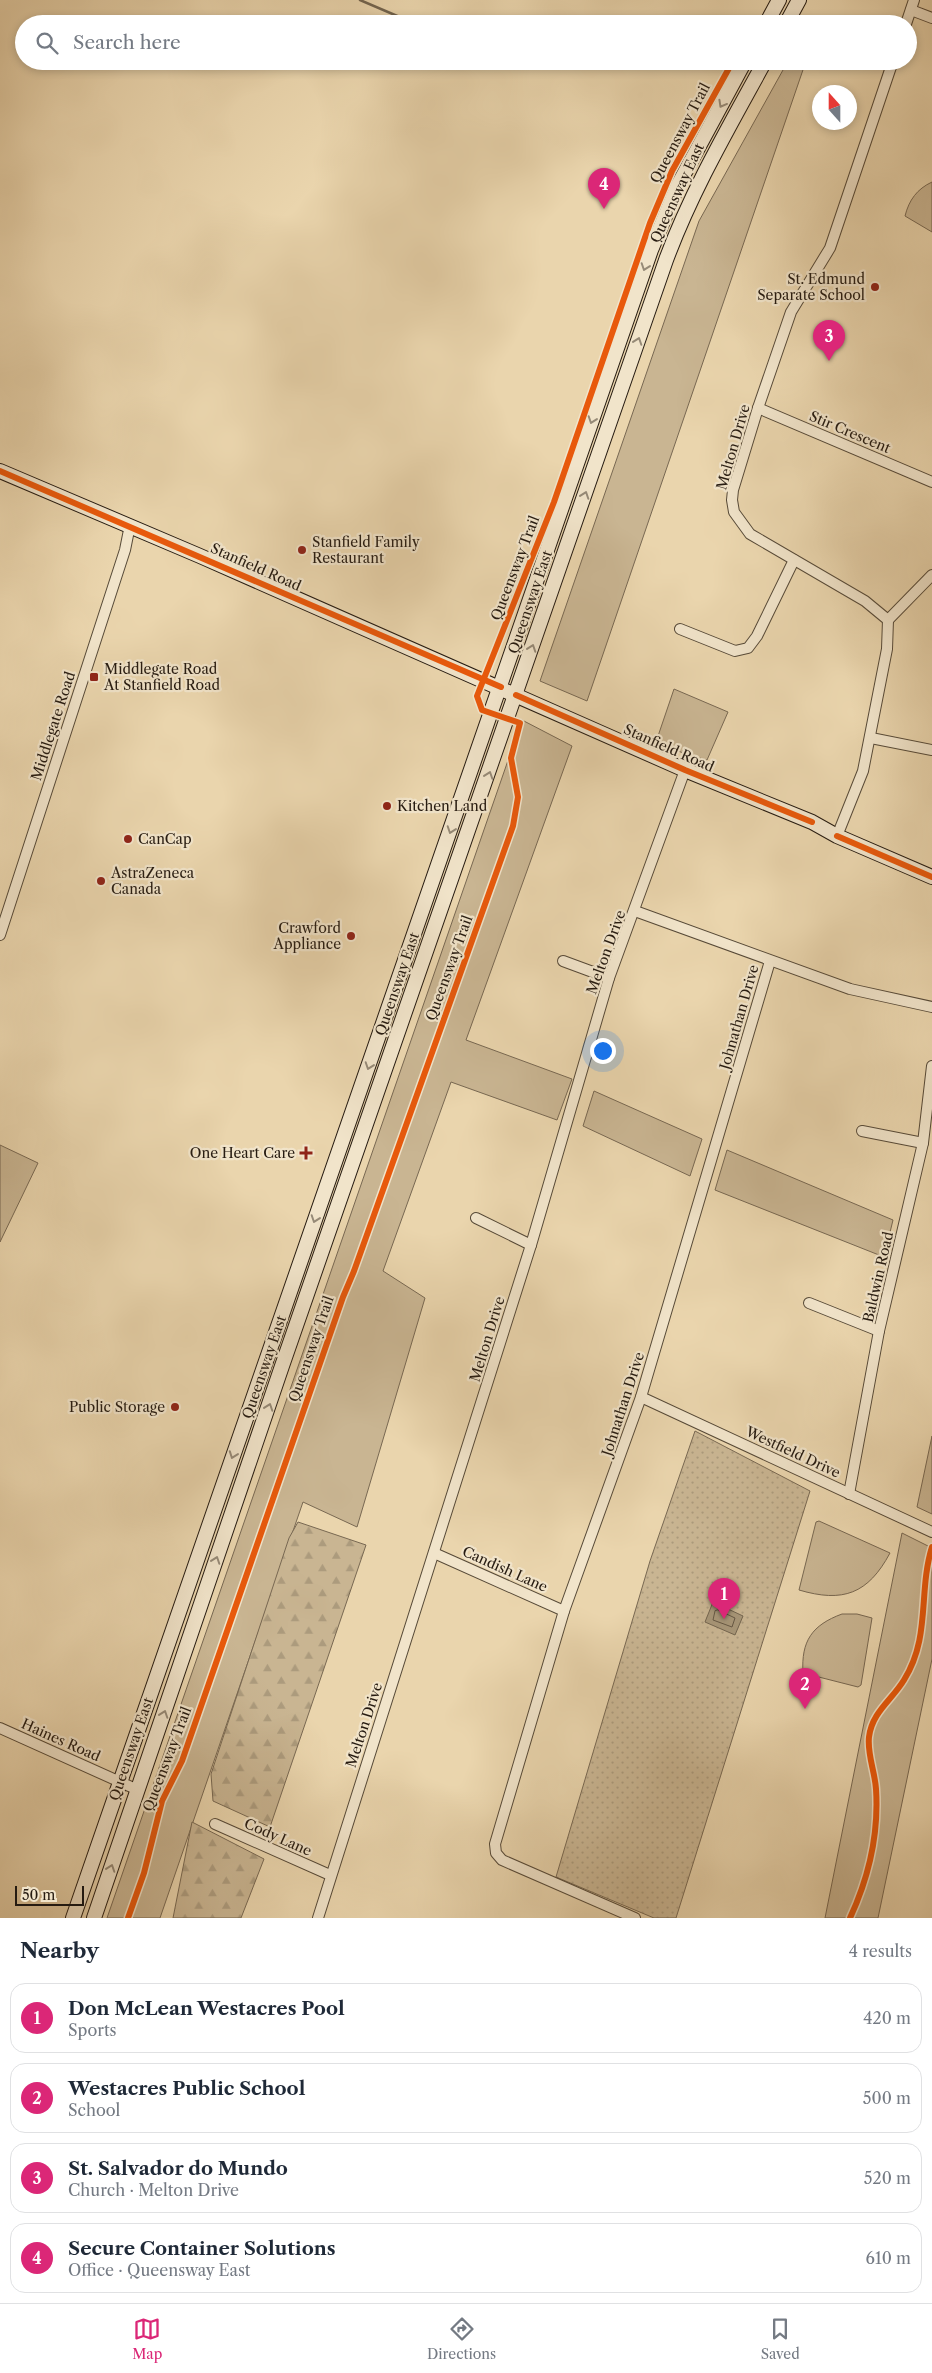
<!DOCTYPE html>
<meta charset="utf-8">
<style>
:root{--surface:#fff;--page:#f6f6f7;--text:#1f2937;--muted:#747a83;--line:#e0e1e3;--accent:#db2777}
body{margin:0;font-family:"Libre Caslon Text",serif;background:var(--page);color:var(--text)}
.compass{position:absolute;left:812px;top:85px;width:45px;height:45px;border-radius:50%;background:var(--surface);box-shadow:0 2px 8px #0003;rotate:339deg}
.scale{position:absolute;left:15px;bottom:12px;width:69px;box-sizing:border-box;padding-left:5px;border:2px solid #261b11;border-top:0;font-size:14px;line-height:18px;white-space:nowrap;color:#261b11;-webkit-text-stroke:4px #f1e4ca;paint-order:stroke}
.you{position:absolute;left:602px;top:1050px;width:18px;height:18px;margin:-12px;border:4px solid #fff;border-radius:50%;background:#1a73e8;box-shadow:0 0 0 8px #1a73e833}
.badge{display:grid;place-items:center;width:32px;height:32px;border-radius:50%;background:var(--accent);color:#fff;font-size:16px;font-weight:700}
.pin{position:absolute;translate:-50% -41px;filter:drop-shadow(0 1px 2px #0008)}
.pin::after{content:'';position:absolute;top:26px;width:18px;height:15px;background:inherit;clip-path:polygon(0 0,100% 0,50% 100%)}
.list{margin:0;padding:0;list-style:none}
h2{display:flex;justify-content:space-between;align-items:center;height:65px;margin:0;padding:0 20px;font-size:21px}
h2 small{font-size:16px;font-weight:400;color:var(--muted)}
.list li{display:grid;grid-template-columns:32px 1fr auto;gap:15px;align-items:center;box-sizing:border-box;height:70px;margin:0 10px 10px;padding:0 10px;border:1px solid var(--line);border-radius:15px}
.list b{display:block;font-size:19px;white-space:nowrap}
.list p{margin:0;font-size:16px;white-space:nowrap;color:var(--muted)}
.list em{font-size:16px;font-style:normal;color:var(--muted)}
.icon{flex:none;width:28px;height:28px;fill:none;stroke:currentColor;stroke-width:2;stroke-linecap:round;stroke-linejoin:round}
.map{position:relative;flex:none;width:932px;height:1918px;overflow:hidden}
.search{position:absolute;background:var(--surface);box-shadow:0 2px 8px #0003;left:15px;right:15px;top:15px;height:55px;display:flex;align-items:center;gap:12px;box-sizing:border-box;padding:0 18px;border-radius:28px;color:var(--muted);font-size:19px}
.sheet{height:385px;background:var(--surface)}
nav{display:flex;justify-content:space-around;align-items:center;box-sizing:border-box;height:70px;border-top:1px solid var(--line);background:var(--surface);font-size:14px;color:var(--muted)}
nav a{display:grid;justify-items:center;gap:2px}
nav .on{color:var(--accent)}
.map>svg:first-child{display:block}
.green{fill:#c9b592;stroke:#786852}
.forest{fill:url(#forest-firs);stroke:#786852}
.park{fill:url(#park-dots);stroke:#786852}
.water{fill:#a79678;stroke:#73654f}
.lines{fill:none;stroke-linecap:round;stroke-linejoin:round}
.shore{stroke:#665844;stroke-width:1}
.stream{stroke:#73654f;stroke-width:2.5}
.street-casing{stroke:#574a38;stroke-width:12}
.secondary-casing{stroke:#261b11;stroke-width:16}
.street{stroke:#f1e4ca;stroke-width:10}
.secondary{stroke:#f1e4ca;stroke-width:14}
.cycleway-casing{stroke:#f1e4ca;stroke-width:9}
.cycleway{stroke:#e8590c;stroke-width:6}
.oneway{stroke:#968a77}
.poi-dot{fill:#8f2418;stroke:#f1e4ca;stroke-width:2}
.labels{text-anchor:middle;stroke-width:4.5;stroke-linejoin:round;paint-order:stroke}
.street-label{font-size:14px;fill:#261b11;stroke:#f1e4ca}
.poi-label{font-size:14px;fill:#261b11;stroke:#f1e4ca;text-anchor:start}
</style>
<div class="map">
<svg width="932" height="1918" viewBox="0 0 932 1918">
<defs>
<pattern id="forest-firs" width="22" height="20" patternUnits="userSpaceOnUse" patternTransform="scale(1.25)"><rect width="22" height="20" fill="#c9b592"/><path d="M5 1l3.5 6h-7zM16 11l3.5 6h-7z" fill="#ac9b7d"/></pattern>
<pattern id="park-dots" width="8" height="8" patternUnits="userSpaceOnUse" patternTransform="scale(1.25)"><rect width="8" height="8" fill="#c9b592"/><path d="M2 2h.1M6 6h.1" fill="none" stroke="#ac9b7d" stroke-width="1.8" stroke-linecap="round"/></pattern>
</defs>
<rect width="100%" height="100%" fill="#ead5ad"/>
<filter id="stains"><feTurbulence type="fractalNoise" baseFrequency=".004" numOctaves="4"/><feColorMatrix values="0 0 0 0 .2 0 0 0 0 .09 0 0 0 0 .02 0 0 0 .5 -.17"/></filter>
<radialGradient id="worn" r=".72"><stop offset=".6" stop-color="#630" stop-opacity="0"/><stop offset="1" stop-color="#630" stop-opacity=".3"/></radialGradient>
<g class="green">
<polygon points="788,61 806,61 587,701 540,681 699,221"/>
<path d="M 932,182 L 932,232 L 905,216 C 909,200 917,189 932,182 Z"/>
<polygon points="674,689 728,712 707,760 688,755 656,742"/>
<polygon points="522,720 572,746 466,1040 572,1079 557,1120 451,1082 383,1271 425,1298 357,1527 303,1502 160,1918 107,1918"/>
<polygon points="594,1091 702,1139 690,1176 583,1126"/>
<polygon points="0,1145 38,1163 0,1242"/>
<polygon points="727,1150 893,1220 884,1257 715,1190"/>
<polygon points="932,1436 932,1514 917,1507"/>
<path d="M 819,1521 L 890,1553 C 868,1594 843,1603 799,1590 L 816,1522 Z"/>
<polygon points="902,1533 932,1548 932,1659 878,1918 825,1918"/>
<path d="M 842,1614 L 857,1614 L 872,1618 L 861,1685 L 858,1687 L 803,1673 C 801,1641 812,1625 842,1614 Z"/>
</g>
<g class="forest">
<polygon points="298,1522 366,1545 270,1827 213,1801 211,1774 289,1538"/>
<polygon points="192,1822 264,1859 241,1918 173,1918"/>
</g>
<polygon class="park" points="695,1431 810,1491 676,1918 654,1918 556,1877 650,1561"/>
<polygon class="water" points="713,1602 743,1616 735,1635 705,1622"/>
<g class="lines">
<polygon class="shore" points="718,1610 735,1618 732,1627 713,1620 715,1611"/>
<g class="stream">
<polyline points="360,0 416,24"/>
<polyline points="504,61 512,68"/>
</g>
<defs>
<g id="street">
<polyline points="911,10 932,18"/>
<polyline points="906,24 914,0"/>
<polyline points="758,408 932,482"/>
<polyline points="888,620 932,575"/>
<polyline points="680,629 735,651 748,648 757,636 794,560"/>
<polyline points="871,738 932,750"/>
<polyline points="837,836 863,771 887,649 888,620 865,601 750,534 734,512 732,500 733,490 758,408 791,312 830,248 893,61"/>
<polyline points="635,911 850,989 932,1007"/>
<polyline points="0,935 125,550 130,525"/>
<polyline points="563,961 609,978"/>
<polyline points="862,1131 923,1143"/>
<polyline points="476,1218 531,1245"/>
<polyline points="809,1303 879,1331"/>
<polyline points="641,1397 932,1532"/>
<polyline points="849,1494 879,1331 923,1143 932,1066"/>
<polyline points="434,1553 564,1611"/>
<polyline points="0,1728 138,1790"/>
<polyline points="215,1824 330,1875"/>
<polyline points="318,1918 531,1245 609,978 685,770"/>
<polyline points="635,1918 502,1860 496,1853 495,1844 564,1611 641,1397 770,961"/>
</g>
<g id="secondary">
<polyline points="766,24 779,0"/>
<polyline points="786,24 799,0"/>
<polyline points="0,471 200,556 685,770 812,822 837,836 932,877"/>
<polyline points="73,1918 651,250 678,185 745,61"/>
<path d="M 94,1918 L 282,1366 L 666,260 C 692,190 729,127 765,61"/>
</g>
</defs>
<use href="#street" class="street-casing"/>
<use href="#secondary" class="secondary-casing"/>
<use href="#street" class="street"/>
<use href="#secondary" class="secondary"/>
<defs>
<g id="cycleway">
<polyline points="0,471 501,687"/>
<polyline points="516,695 685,770 812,822"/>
<polyline points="837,836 932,877"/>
<polyline points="128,1918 144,1873 162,1801 182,1761 343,1297 354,1271 513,826 518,797 511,758 520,723 482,710 477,696 554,502 650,223 672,171 733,61"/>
<path d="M 850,1918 C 869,1877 879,1835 876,1789 C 875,1772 867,1754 869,1737 C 872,1712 892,1700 904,1680 C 931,1637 918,1592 932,1547"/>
</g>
</defs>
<use href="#cycleway" class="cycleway-casing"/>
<use href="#cycleway" class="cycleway"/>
</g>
<defs><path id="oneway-chevron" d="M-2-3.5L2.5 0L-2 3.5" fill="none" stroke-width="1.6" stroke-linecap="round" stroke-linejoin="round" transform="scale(1.25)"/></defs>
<g class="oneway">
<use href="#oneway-chevron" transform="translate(722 104) rotate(119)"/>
<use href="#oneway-chevron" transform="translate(645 267) rotate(109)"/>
<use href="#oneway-chevron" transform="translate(638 341) rotate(-71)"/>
<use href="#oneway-chevron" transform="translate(592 420) rotate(109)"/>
<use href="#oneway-chevron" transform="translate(585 495) rotate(-71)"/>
<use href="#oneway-chevron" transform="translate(532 648) rotate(-71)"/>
<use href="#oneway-chevron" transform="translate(489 775) rotate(-71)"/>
<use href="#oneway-chevron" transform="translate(451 830) rotate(109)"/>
<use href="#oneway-chevron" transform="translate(369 1066) rotate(109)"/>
<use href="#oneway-chevron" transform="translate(315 1219) rotate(109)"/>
<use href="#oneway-chevron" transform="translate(269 1407) rotate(-71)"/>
<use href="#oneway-chevron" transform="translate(233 1455) rotate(110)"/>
<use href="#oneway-chevron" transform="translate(216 1560) rotate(-71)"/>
<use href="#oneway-chevron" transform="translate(164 1714) rotate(-71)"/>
<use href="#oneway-chevron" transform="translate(111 1868) rotate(-71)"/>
</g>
<g class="poi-dot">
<circle cx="875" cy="287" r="5"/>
<circle cx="302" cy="550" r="5"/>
<rect x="89" y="672" width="10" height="10" rx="2.5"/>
<circle cx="387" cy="806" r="5"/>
<circle cx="128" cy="839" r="5"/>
<circle cx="101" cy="881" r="5"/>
<circle cx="351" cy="936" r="5"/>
<path d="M303.5 1145.5h5v5h5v5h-5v5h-5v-5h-5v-5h5z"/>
<circle cx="175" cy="1407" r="5"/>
</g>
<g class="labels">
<g class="street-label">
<text transform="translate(680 133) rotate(-62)" y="5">Queensway Trail</text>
<text transform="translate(677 193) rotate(-65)" y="5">Queensway East</text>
<text transform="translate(850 432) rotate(23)" y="5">Stir Crescent</text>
<text transform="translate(733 447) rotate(-74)" y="5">Melton Drive</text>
<text transform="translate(256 567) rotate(24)" y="5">Stanfield Road</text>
<text transform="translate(515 568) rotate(-69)" y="5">Queensway Trail</text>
<text transform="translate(530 602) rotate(-71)" y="5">Queensway East</text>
<text transform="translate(53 726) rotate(-72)" y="5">Middlegate Road</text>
<text transform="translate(669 748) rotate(24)" y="5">Stanfield Road</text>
<text transform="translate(606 952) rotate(-70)" y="5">Melton Drive</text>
<text transform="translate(449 968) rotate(-70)" y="5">Queensway Trail</text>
<text transform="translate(397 984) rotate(-71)" y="5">Queensway East</text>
<text transform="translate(739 1017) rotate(-74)" y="5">Johnathan Drive</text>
<text transform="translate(878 1277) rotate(-77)" y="5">Baldwin Road</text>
<text transform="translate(487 1339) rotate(-73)" y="5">Melton Drive</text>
<text transform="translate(311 1349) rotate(-71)" y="5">Queensway Trail</text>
<text transform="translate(264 1367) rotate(-71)" y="5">Queensway East</text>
<text transform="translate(623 1404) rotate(-72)" y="5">Johnathan Drive</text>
<text transform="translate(793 1452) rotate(25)" y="5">Westfield Drive</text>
<text transform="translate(505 1569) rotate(24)" y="5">Candish Lane</text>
<text transform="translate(364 1725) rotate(-72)" y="5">Melton Drive</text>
<text transform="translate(61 1740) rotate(24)" y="5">Haines Road</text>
<text transform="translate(131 1749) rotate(-71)" y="5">Queensway East</text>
<text transform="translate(167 1759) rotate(-69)" y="5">Queensway Trail</text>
<text transform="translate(278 1837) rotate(24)" y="5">Cody Lane</text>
</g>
<g class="poi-label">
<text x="865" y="284" text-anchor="end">St. Edmund<tspan x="865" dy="16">Separate School</tspan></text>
<text x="312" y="547">Stanfield Family<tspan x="312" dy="16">Restaurant</tspan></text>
<text x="104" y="674">Middlegate Road<tspan x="104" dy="16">At Stanfield Road</tspan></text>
<text x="397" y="811">Kitchen Land</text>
<text x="138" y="844">CanCap</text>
<text x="111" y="878">AstraZeneca<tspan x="111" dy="16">Canada</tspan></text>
<text x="341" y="933" text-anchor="end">Crawford<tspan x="341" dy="16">Appliance</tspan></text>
<text x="295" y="1158" text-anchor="end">One Heart Care</text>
<text x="165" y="1412" text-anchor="end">Public Storage</text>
</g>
</g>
<rect width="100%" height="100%" filter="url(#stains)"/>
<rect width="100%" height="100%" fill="url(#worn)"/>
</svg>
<svg class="compass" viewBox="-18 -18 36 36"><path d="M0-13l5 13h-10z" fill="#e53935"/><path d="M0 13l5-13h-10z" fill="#747a83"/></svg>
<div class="scale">50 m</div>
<div class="you"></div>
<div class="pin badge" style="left:724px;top:1619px">1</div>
<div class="pin badge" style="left:805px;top:1709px">2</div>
<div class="pin badge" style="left:829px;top:361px">3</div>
<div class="pin badge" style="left:604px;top:209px">4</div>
<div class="search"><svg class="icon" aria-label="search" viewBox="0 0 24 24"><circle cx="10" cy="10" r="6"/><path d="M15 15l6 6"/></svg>Search here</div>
</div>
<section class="sheet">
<h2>Nearby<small>4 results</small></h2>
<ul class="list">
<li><span class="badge">1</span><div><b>Don McLean Westacres Pool</b><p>Sports</p></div><em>420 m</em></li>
<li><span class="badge">2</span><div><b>Westacres Public School</b><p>School</p></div><em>500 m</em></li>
<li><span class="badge">3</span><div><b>St. Salvador do Mundo</b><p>Church · Melton Drive</p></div><em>520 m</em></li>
<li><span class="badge">4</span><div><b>Secure Container Solutions</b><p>Office · Queensway East</p></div><em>610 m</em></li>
</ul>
</section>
<nav>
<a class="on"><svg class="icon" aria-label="map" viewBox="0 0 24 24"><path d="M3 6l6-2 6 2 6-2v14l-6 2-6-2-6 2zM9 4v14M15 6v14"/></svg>Map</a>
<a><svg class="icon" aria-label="directions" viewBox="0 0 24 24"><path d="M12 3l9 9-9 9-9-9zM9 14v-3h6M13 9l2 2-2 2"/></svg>Directions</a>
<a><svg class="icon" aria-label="saved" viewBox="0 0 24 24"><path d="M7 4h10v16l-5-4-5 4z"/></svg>Saved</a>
</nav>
